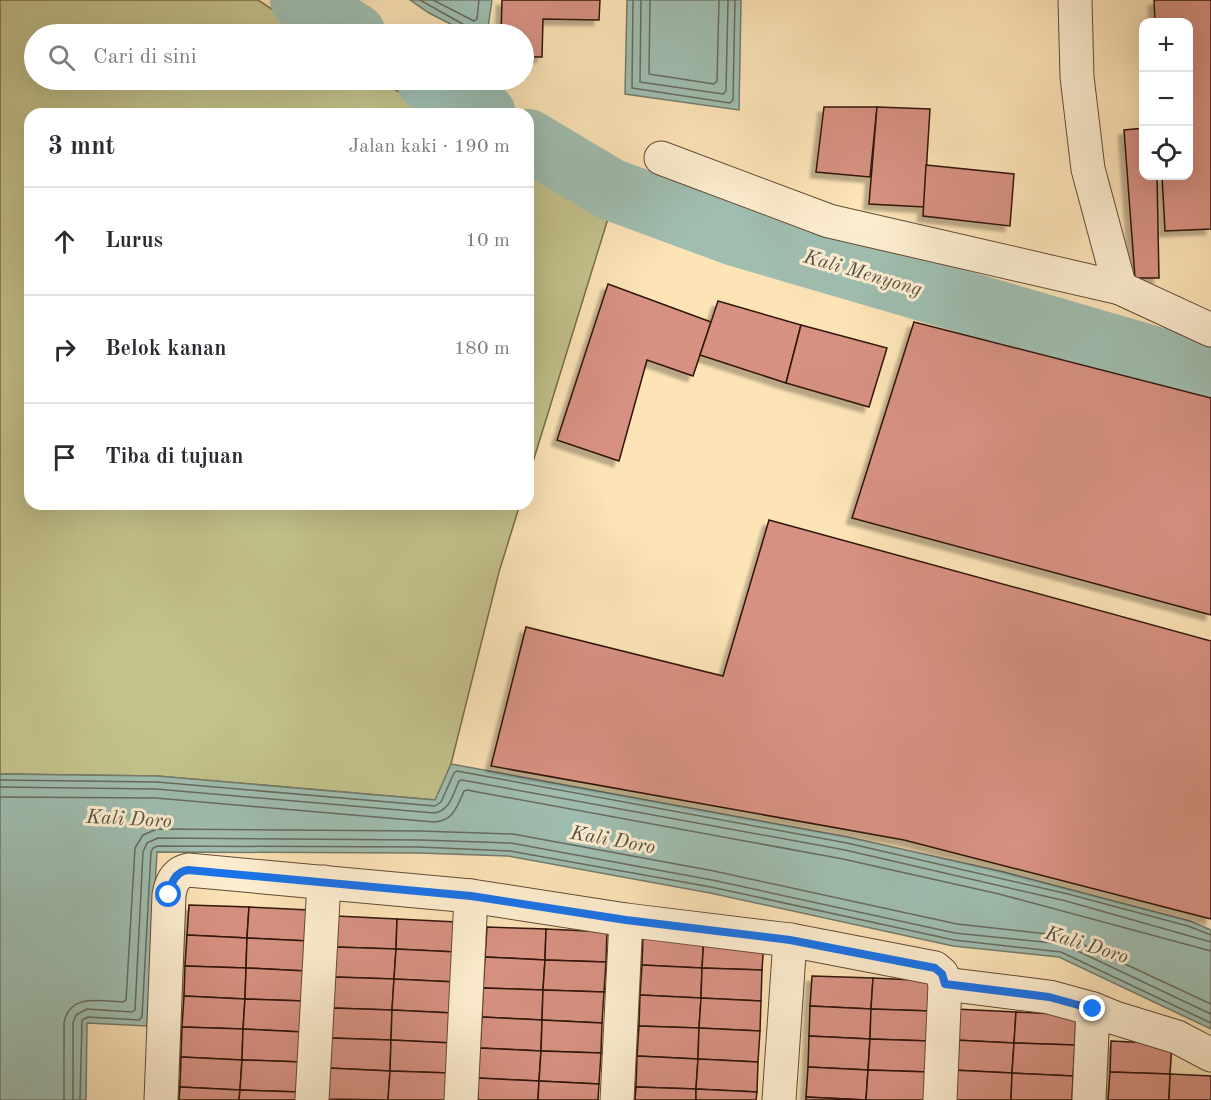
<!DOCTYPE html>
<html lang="id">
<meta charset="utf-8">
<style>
:root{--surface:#fff;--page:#f7f7f7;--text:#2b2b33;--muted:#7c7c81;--line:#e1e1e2}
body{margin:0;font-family:"Old Standard TT",serif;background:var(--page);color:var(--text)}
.controls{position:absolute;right:18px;top:18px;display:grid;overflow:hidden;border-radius:12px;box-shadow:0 6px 24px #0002}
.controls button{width:54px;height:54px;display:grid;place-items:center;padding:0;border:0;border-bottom:2px solid var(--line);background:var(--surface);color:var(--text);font:30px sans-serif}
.stop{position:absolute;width:18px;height:18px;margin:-14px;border:4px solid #1a73e8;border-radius:50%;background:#fff}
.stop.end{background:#1a73e8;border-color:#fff;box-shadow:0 2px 6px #0008}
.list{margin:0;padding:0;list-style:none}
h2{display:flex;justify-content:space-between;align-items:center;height:78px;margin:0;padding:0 24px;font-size:26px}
h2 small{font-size:20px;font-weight:400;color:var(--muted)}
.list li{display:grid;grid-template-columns:39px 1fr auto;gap:18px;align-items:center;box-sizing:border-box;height:108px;padding:0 24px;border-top:2px solid var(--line)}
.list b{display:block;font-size:22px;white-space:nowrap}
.list em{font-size:20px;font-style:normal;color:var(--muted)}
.icon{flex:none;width:33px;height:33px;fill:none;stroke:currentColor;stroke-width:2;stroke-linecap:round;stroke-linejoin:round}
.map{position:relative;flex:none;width:1211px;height:1100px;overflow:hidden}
.search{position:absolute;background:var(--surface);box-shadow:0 6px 24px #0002;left:24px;top:24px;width:510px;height:66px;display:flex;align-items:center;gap:15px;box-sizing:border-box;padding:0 21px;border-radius:33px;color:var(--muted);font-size:22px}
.panel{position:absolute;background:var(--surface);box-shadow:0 6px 24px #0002;left:24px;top:108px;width:510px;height:402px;border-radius:18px}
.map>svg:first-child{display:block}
.green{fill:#c3c28b;stroke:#7a6c4a;stroke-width:1.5}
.water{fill:#9fbeb0;stroke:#737b6e;stroke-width:1.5}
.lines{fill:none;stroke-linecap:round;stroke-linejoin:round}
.shore{stroke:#686a5d;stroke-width:1.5}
.river{stroke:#9fbeb0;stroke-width:62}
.building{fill:#d79182;stroke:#30160a;stroke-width:1.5;filter:url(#shadow)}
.minor-casing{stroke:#634a35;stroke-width:35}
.minor{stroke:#fdedd0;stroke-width:33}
.route{stroke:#1a73e8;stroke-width:8}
.labels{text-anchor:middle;stroke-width:6;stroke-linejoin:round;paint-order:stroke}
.water-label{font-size:20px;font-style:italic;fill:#575144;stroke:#fdedd0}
</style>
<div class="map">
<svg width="1211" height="1100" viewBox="0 0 1211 1100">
<defs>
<filter id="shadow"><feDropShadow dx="-5.5" dy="5.5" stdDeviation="1.5" flood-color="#0004"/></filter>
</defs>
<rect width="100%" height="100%" fill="#fce4b7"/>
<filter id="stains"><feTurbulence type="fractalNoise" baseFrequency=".00333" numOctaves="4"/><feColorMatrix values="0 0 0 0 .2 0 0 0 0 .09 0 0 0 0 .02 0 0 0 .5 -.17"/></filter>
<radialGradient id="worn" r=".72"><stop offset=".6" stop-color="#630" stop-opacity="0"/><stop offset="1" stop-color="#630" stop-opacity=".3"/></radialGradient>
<g class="green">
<polygon points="0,0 258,0 310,34 34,34 34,80 378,80 438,114 30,114 30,504 520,504 499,572 451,764 436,800 157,776 0,774"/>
<polygon points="528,165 610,212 528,478"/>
</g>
<g class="water">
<polygon points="410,0 492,0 487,34 470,34 429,13"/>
<polygon points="627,0 741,0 739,110 625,94"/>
<polygon points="451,764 848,837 1004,872 1190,921 1211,930 1211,1029 1059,957 953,946 710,893 508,856 419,853 157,852 147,1026 87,1023 86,1100 0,1100 0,774 157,776 435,800"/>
</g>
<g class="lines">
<g class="shore">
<polyline points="420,0 468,27 471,34"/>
<polyline points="433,0 474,21 477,19 479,0"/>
<polyline points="633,0 632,88 730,103 733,100 735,0"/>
<polyline points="641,0 640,82 723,94 726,91 728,0"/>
<polyline points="650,0 649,74 714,84 717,81 719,0"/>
<polyline points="0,780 157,782 435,806 441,802 454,773 457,771 847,843 1068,894 1188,926 1211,935"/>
<path d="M 0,787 L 156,789 L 434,813 C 450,811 453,794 459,781 L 462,780 L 845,850 L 1066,901 L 1211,942"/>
<path d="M 0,797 L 156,798 L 434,822 C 453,821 457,807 464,791 L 467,790 L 843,859 L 999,894 L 1211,951"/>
<path d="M 64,1100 L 64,1023 C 69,993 101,1001 123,1002 L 126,1000 L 135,848 L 143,835 L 157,829 L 420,831 L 513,834 L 714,871 L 957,924 L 1065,936 L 1211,1004"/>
<polyline points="73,1100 73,1023 76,1015 87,1009 132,1012 135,1010 143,852 147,843 158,838 420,840 511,843 712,880 955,933 1063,944 1211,1014"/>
<polyline points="80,1100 82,1020 88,1017 139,1020 142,1017 151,852 153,848 158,846 419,847 510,851 711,887 954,940 1061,952 1211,1023"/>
</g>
<g class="river">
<polyline points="301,0 355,34"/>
<polyline points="427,80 485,114"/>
<polyline points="528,140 610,189 735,235 1211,374"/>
</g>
</g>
<g class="building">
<polygon points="502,0 600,0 599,20 543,19 542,57 524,57 524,34 501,34"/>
<polygon points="1154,0 1211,0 1211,229 1165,231 1162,176 1188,176 1188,22 1155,22"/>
<polygon points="824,107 877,107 870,177 816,172"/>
<polygon points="877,107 930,109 924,207 869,204"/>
<polygon points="1144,128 1144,176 1157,176 1159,278 1135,278 1124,130"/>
<polygon points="926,165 1014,174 1010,226 923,216"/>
<polygon points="608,284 711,322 693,376 647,360 619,461 557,440"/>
<polygon points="718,301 801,325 786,383 700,355"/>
<polygon points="914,322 1211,398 1211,615 852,518"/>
<polygon points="801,325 887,348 869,407 786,383"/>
<polygon points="769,520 1211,641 1211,919 904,840 491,766 526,627 723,676"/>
<polygon points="189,905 249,907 247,938 187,935"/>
<polygon points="249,907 309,910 308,941 247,938"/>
<polygon points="336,916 397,919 396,949 335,947"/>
<polygon points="397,919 457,922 456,952 396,949"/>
<polygon points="487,927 546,929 545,960 485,957"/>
<polygon points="546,929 607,932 606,962 545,960"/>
<polygon points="187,935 247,938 246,968 185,966"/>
<polygon points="643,935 704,937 702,968 642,965"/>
<polygon points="704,937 764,940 762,970 702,968"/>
<polygon points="247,938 308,941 306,971 246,968"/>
<polygon points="335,947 396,949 394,979 334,977"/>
<polygon points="396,949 456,952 455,982 394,979"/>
<polygon points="485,957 545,960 543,990 483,988"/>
<polygon points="545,960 606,962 604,992 543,990"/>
<polygon points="642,965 702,968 701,998 640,995"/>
<polygon points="185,966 246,968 245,999 184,996"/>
<polygon points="246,968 306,971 305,1001 245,999"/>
<polygon points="702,968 762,970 761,1001 701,998"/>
<polygon points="812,976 873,978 871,1009 810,1006"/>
<polygon points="334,977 394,979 392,1010 332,1008"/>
<polygon points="873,978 933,981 931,1011 871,1009"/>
<polygon points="394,979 455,982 453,1013 392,1010"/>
<polygon points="483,988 543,990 542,1020 482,1017"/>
<polygon points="543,990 604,992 602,1023 542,1020"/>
<polygon points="640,995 701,998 699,1028 639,1026"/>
<polygon points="184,996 245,999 243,1029 182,1027"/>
<polygon points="701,998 761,1001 760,1031 699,1028"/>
<polygon points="245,999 305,1001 303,1032 243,1029"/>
<polygon points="810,1006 871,1009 870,1039 809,1036"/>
<polygon points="332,1008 392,1010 391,1040 331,1038"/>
<polygon points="871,1009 931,1011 930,1041 870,1039"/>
<polygon points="955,1009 1016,1012 1014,1043 954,1040"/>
<polygon points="392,1010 453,1013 452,1043 391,1040"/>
<polygon points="1016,1012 1076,1015 1075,1045 1014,1043"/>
<polygon points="482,1017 542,1020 541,1051 480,1048"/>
<polygon points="542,1020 602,1023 601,1053 541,1051"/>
<polygon points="639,1026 699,1028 698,1059 637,1056"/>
<polygon points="182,1027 243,1029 242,1060 181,1057"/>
<polygon points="699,1028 760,1031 758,1062 698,1059"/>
<polygon points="243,1029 303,1032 302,1062 242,1060"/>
<polygon points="809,1036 870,1039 868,1070 808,1067"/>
<polygon points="331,1038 391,1040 390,1071 329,1068"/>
<polygon points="870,1039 930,1041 929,1072 868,1070"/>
<polygon points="391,1040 452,1043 450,1073 390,1071"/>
<polygon points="954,1040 1014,1043 1012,1073 952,1070"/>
<polygon points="1111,1041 1172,1044 1170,1074 1110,1072"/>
<polygon points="1014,1043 1075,1045 1073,1076 1012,1073"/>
<polygon points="480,1048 541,1051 539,1081 478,1078"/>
<polygon points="541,1051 601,1053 599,1084 539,1081"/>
<polygon points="637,1056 698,1059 696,1089 636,1087"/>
<polygon points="181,1057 242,1060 240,1090 180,1087"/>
<polygon points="698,1059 758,1062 757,1092 696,1089"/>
<polygon points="242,1060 302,1062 300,1092 240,1090"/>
<polygon points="808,1067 868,1070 866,1100 806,1097"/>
<polygon points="329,1068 390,1071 388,1100 327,1099"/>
<polygon points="868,1070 929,1072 927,1100 866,1100"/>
<polygon points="952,1070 1012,1073 1011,1100 951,1100"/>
<polygon points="390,1071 450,1073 449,1100 388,1100"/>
<polygon points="1110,1072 1170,1074 1169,1100 1108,1100"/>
<polygon points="1012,1073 1073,1076 1072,1100 1011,1100"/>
<polygon points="1170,1074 1211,1076 1211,1100 1169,1100"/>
<polygon points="478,1078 539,1081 538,1100 478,1100"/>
<polygon points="539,1081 599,1084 598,1100 538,1100"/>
<polygon points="180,1087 240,1090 239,1100 179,1100"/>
<polygon points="636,1087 696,1089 696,1100 635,1100"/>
<polygon points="696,1089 757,1092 756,1100 696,1100"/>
<polygon points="240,1090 300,1092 300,1100 239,1100"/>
<polygon points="806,1097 866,1100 806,1100"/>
</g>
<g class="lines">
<defs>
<g id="minor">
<polyline points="1075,0 1077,77 1088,169 1120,288"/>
<polyline points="661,158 829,221 1120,288 1211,330"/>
<polyline points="945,984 1049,997 1093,1009"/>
<path d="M 161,1100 L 169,895 C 171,883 175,873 188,870 L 471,896 L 626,920 L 790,940 L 935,968 L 942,974 L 945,984 L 940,1100"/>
<polyline points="312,1100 324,882"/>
<polyline points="461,1100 471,896"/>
<polyline points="617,1100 626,920"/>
<polyline points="779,1100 790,940"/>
<polyline points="1089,1100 1093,1009 1115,1018 1177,1037 1211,1055"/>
</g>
</defs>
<use href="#minor" class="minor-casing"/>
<use href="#minor" class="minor"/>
</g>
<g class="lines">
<path class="route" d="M 169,895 C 171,883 175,872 188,870 L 471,896 L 626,920 L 790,940 L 935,968 L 942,974 L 945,984 L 1049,997 L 1093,1009"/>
</g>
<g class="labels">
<g class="water-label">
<text transform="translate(863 272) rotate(16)" y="7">Kali Menyong</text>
<text transform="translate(129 818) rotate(3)" y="7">Kali Doro</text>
<text transform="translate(613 839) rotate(10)" y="7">Kali Doro</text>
<text transform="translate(1087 944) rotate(17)" y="7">Kali Doro</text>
</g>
</g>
<rect width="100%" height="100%" filter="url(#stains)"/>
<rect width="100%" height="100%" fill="url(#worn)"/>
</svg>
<div class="controls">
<button>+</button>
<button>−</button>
<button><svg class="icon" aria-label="locate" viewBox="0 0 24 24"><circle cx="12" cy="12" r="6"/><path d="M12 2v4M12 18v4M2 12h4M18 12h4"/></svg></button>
</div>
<div class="stop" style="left:169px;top:895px"></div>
<div class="stop end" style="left:1093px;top:1009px"></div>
<div class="search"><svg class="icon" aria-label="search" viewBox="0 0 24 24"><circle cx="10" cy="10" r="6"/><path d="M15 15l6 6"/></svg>Cari di sini</div>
<section class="panel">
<h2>3 mnt<small>Jalan kaki · 190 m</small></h2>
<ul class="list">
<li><svg class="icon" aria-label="ahead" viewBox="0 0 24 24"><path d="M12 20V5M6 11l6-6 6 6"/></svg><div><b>Lurus</b></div><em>10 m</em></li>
<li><svg class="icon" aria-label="right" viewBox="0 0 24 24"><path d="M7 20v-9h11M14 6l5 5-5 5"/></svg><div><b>Belok kanan</b></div><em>180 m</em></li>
<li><svg class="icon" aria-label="arrive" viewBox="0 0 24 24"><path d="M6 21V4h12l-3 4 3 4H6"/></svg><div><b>Tiba di tujuan</b></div></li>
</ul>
</section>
</div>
